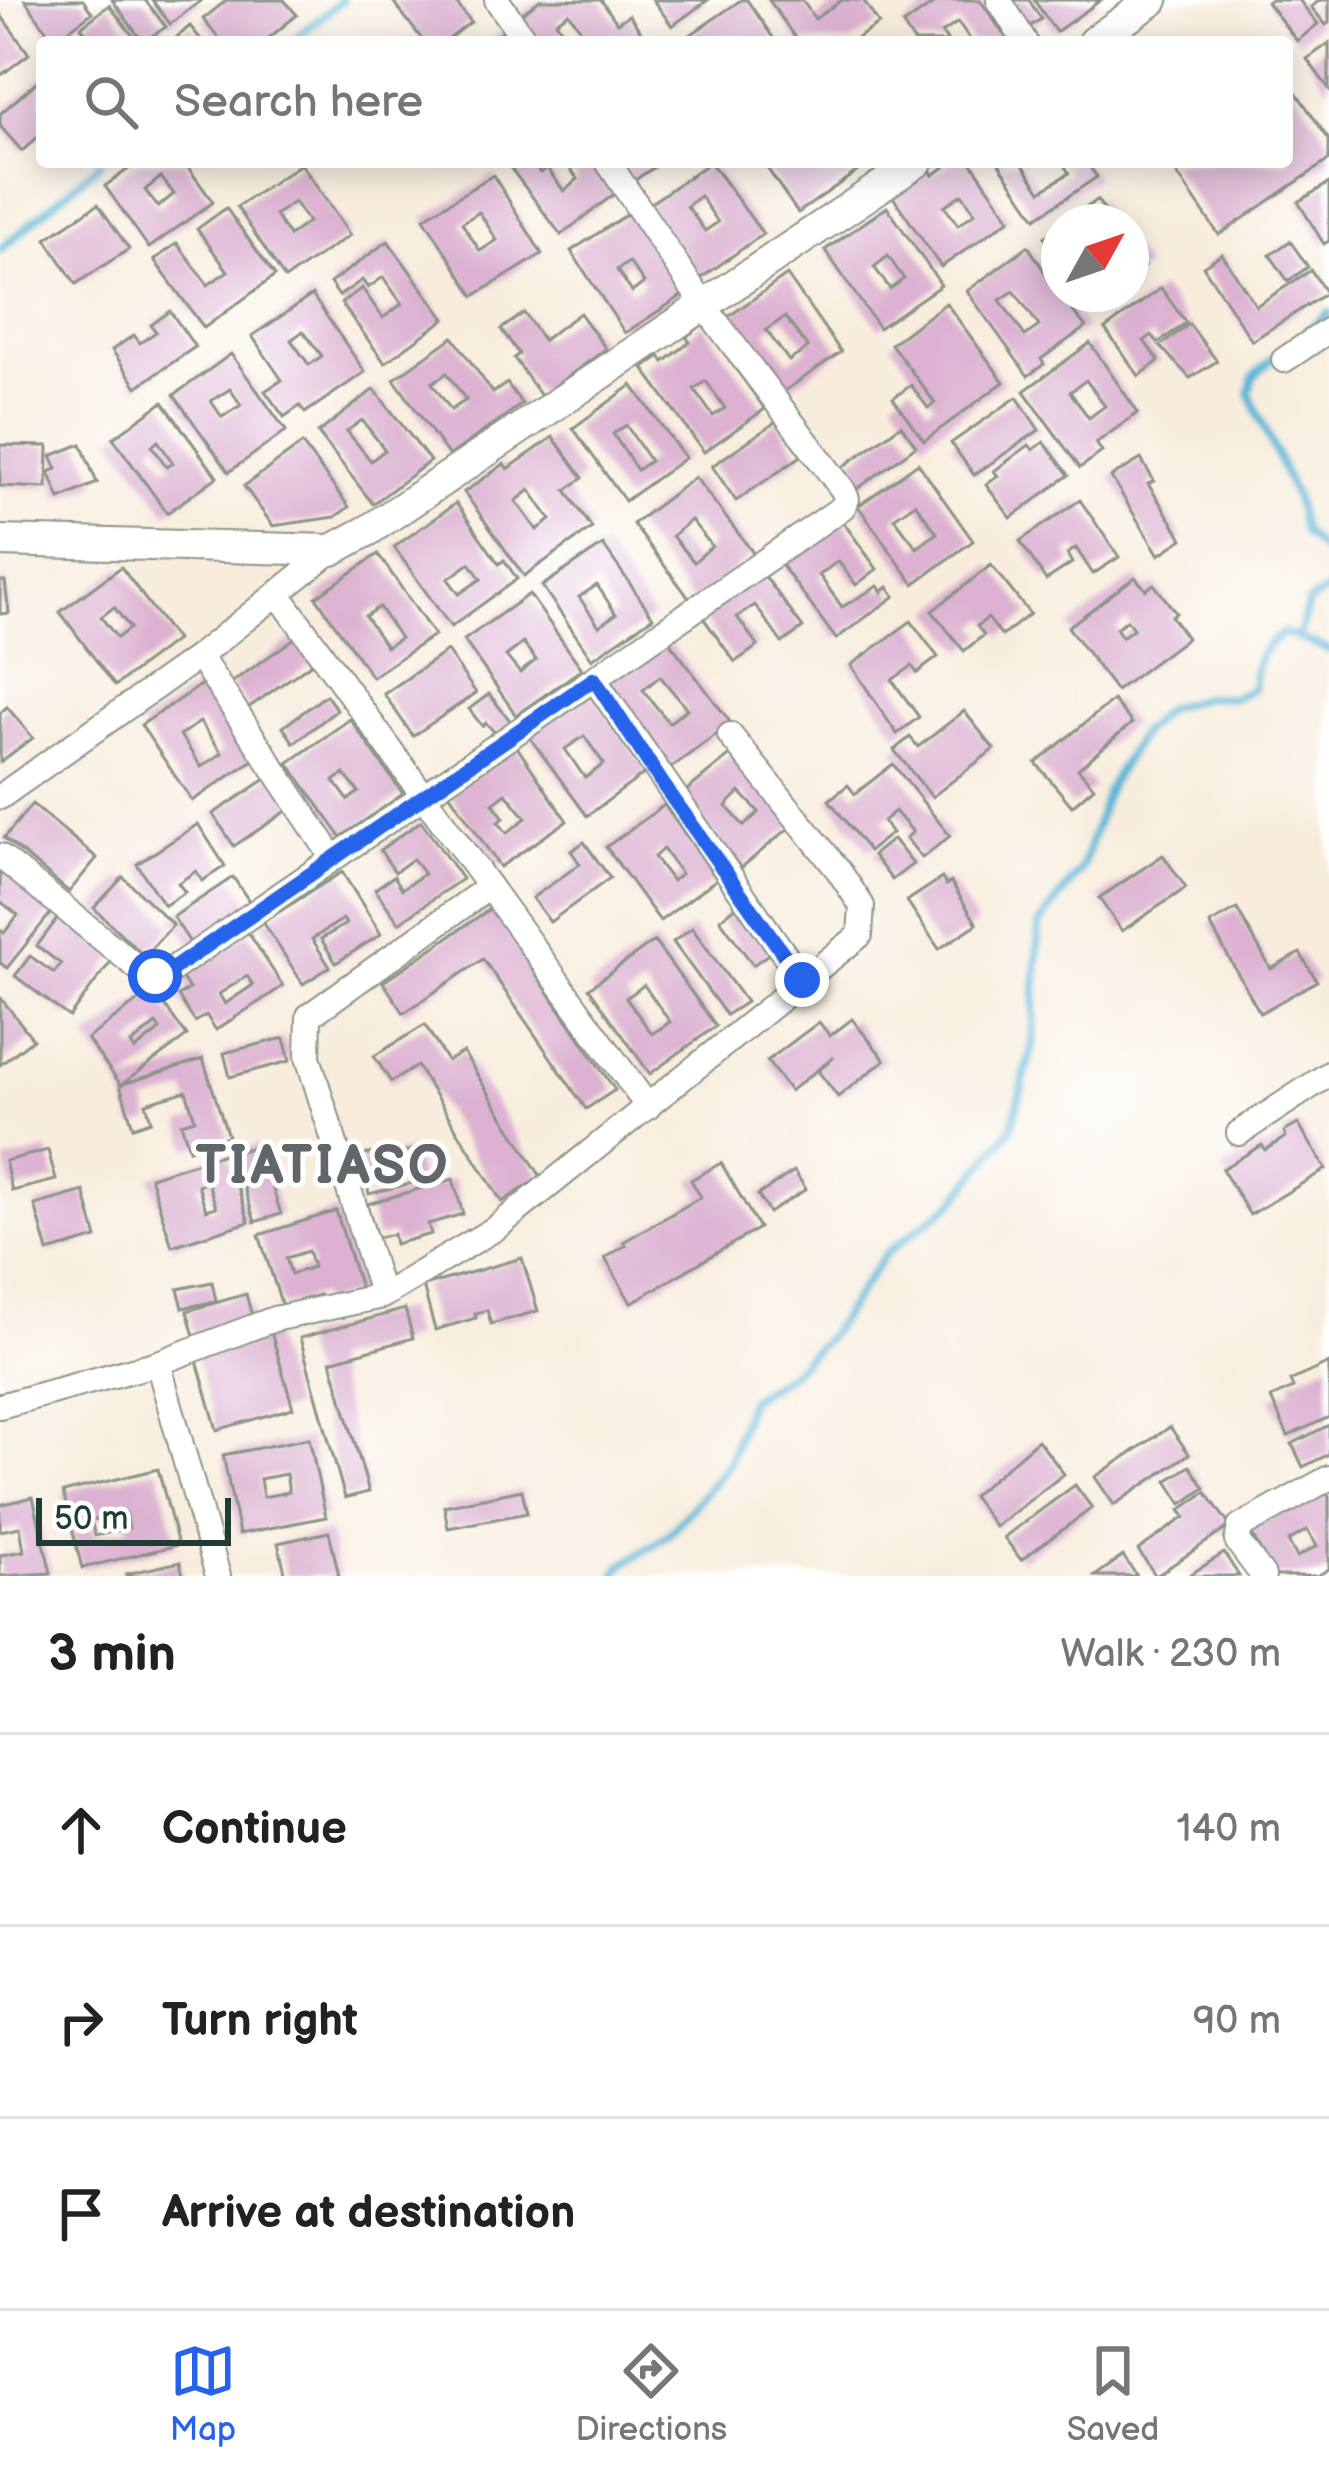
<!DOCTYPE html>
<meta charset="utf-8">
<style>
:root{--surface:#fff;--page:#f2f2f2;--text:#222;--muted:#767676;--line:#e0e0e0;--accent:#2563eb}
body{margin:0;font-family:"Balsamiq Sans",sans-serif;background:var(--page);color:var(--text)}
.compass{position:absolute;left:1041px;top:204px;width:108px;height:108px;border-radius:50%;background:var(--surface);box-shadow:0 6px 30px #0003;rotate:50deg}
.scale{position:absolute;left:36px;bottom:30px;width:195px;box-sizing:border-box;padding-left:12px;border:6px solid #1f3d34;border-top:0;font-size:33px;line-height:42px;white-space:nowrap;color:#1f3d34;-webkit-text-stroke:9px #fff;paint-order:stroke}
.stop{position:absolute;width:36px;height:36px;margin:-27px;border:9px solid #2563eb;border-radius:50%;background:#fff}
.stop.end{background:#2563eb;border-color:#fff;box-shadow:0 3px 12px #0008}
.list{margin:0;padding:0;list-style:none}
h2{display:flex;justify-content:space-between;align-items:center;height:156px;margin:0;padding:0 48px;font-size:51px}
h2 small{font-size:39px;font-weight:400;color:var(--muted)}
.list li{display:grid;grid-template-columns:78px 1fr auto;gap:36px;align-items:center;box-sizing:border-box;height:192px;padding:0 48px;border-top:3px solid var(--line)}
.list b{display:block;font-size:45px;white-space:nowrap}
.list em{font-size:39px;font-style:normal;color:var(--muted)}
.icon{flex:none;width:66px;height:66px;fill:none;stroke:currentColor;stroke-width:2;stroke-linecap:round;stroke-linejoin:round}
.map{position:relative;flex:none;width:1329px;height:1576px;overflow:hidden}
.search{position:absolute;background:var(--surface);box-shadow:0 6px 30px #0003;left:36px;right:36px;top:36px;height:132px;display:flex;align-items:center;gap:30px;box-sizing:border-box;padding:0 42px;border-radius:12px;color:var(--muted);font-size:45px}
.sheet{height:732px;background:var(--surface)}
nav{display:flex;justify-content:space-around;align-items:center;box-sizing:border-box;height:168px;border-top:3px solid var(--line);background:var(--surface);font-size:33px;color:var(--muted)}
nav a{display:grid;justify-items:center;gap:6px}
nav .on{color:var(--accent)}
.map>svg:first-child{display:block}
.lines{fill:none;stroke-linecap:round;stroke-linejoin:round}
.stream{stroke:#59b6d7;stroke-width:8}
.building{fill:#dcb1d1;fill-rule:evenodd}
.minor-casing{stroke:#8c9588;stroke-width:28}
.tertiary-casing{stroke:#8c9588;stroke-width:34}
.minor{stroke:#fff;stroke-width:24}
.tertiary{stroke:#fff;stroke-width:30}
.route{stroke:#2563eb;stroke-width:15}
.labels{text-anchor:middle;stroke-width:10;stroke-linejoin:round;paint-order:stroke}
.district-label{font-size:54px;font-weight:bold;letter-spacing:3px;fill:#61666b;stroke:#fff}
</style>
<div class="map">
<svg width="1329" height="1576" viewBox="0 0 1329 1576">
<rect width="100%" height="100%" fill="#fff"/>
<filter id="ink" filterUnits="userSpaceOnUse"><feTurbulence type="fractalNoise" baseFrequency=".00833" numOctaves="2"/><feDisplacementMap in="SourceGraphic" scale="24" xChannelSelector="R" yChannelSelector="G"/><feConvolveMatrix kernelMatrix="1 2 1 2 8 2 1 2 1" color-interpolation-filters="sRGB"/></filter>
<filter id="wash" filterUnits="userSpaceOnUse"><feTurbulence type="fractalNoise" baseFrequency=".004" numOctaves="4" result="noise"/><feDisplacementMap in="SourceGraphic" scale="48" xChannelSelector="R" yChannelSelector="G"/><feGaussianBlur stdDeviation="2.7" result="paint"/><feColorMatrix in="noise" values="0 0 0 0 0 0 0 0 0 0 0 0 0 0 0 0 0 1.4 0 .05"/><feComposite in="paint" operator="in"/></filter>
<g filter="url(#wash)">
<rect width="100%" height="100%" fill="#f8eddd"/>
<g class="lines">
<g class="stream">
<polyline points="291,42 342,0"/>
<polyline points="0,250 101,162"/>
<polyline points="1307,331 1329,313"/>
<polyline points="1276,355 1253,377 1249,393 1295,498 1303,532 1329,557"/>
<polyline points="1298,637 1309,602 1329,590"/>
<path d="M 615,1576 L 621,1566 L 668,1535 L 728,1465 L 749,1399 L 789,1374 L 827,1338 L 886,1253 L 954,1202 L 1012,1127 L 1033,1044 L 1039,925 L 1082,868 L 1108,788 L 1142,732 L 1167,708 L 1206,697 L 1234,698 L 1253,688 C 1255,661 1260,647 1284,633 L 1329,650"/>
</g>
</g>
<g id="blocks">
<g class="building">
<polygon points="25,0 83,0 92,13 54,41"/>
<polygon points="112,0 145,0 166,27 143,42"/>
<polygon points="152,0 202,0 170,24"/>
<polygon points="227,0 284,0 297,15 264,42 222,42 203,19"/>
<polygon points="392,0 454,0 471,22 445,42 424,42"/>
<polygon points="540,0 601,0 617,23 629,15 646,39 578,42 586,37 569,13 556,22 571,42 535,42 517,17"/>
<polygon points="653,0 708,0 672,26"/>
<polygon points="741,0 747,0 776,42 680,42"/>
<polygon points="769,0 802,0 815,19 842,0 863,0 879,24 851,42 798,42"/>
<polygon points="939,0 980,0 1009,42 972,42 958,22 942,33 948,42 914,42 903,25"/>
<polygon points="1007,0 1029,0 1041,19 1026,29"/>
<polygon points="1034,0 1101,0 1056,32"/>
<polygon points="1270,0 1299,0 1318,24 1297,41 1267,2"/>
<polygon points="1320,0 1329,0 1329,23 1326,25 1311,7"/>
<polygon points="109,5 138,42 72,42 85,32 81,27"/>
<polygon points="0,14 29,54 0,76"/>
<polygon points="190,26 203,42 171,42"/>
<polygon points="504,30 512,42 488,42"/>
<polygon points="1329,43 1329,89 1307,59"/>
<polygon points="42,77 42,133 22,151 0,126 0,114"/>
<polygon points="1287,79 1329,140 1329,160 1219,235 1169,162 1287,162"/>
<path d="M 138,162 L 184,162 L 213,202 L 149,248 L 105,186 ZM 161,177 L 174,194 L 158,207 L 145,190 Z"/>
<polygon points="506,162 544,162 537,168 540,173 547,168 564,191 578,179 565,162 601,162 622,188 561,235"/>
<polygon points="619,162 662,162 632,182"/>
<path d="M 710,162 L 763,234 L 700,279 L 648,205 ZM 700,196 L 718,222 L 705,231 L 687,206 Z"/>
<polygon points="763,162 858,162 862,168 798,213"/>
<path d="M 952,162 L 971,162 L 1010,219 L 941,267 L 891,194 L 929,168 L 933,175 ZM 962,194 L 975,213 L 958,225 L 944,206 Z"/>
<polygon points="998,162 1021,162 1041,191 1069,173 1062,162 1086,162 1097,177 1036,218"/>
<path d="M 301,164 L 350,235 L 285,279 L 237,207 ZM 294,202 L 308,222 L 289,236 L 275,215 Z"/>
<path d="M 493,175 L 542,254 L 474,296 L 424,218 ZM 479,212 L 497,240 L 480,251 L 462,223 Z"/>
<polygon points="1329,183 1329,241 1324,244 1298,202"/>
<polygon points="1097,200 1113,222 1066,222"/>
<polygon points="98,204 129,249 76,284 46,239"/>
<path d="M 887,207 L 941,285 L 879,328 L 825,250 ZM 888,256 L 904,279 L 890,289 L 874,267 Z"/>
<polygon points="226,208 275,276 204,328 154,260 177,243 208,285 228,271 197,229"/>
<path d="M 632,211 L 686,293 L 625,333 L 571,251 ZM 629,262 L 644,283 L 632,292 L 617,270 Z"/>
<polygon points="1059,227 1059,258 1044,237"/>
<polygon points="388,241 445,319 385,363 341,303 362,288 383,318 402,304 383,277 368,288 362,280 339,296 330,283"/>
<polygon points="1290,241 1308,267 1288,281 1270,255"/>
<path d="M 1028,246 L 1059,294 L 1086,327 L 1041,359 L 1044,364 L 1028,376 L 967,291 ZM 1014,291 L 1039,326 L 1025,336 L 1000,300 Z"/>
<polygon points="1131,247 1145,267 1131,276"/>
<polygon points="1222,254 1256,306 1311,270 1326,293 1252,341 1203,266"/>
<path d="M 787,275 L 841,352 L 779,395 L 725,319 ZM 785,317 L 808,348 L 789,361 L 766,330 Z"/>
<polygon points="1161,288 1186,323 1158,343 1152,335 1144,341 1159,361 1139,376 1105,329"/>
<path d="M 312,295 L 365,372 L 305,413 L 300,406 L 284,417 L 265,391 L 282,380 L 252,336 ZM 303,331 L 322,356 L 309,365 L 291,340 Z"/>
<polygon points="946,303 1004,382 924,441 893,398 911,385 928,408 935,403 891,344"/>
<polygon points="170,311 195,347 137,387 112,350 134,335 140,343 156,332 151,325"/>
<polygon points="524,313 543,340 580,313 606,349 541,396 514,358 519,354 501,329"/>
<path d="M 703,324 L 765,409 L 704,452 L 643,368 L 660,356 L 664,362 L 690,342 L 686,337 ZM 706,381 L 725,408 L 713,416 L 694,389 Z"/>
<polygon points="1189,324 1217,361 1190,378 1160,346"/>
<path d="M 453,337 L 493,393 L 507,383 L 522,404 L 449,456 L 394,379 ZM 447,373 L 466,400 L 451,410 L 432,383 Z"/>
<path d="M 1090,343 L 1138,413 L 1096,443 L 1102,452 L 1080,468 L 1024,391 ZM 1086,380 L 1105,406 L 1089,418 L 1070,392 Z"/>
<path d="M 231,354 L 286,431 L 229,472 L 174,395 ZM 230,389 L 241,405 L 222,417 L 211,401 Z"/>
<path d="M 632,385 L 685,458 L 625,501 L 573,428 ZM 626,425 L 650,461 L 637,470 L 613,434 Z"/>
<path d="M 374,389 L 430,461 L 373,504 L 318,433 ZM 362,420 L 385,450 L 371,461 L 347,431 Z"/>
<polygon points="1017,397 1039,430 974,475 951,443"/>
<path d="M 163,402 L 217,477 L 167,513 L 113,438 ZM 158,441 L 173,463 L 167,467 L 152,446 Z"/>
<polygon points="777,421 801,456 736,501 712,466"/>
<polygon points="901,425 916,446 853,492 837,471"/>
<path d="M 553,437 L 583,478 L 566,490 L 592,528 L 524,576 L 464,492 L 504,464 L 508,469 ZM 530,490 L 551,520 L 537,530 L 516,501 Z"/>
<polygon points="1044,442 1069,475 1011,518 986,485 998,476 994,471 1029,445 1033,450"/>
<polygon points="81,444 97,483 60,499 49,472 57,469 51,456"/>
<polygon points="302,444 349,507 335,517 273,526 244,486"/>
<polygon points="0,445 48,446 47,488 0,486"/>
<polygon points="1141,459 1154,481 1148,484 1183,539 1159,555 1111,477"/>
<path d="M 918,463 L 973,541 L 914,584 L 858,506 ZM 915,503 L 937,533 L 917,548 L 894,518 Z"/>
<path d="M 695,477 L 754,554 L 692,602 L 633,524 ZM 691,520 L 712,546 L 694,562 L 672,536 Z"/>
<polygon points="1080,500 1119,557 1093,574 1076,548 1067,554 1072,563 1046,580 1020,541"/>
<path d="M 456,503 L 499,564 L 504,560 L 517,579 L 451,627 L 394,547 ZM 470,563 L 481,579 L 459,594 L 448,579 Z"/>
<polygon points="841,519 877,569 856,585 838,561 819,575 842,607 878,586 882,592 888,587 895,596 836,639 780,563"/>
<path d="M 603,545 L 653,617 L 592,659 L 542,586 ZM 597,585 L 616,614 L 599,626 L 579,597 Z"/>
<path d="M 378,554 L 434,635 L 372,677 L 316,597 ZM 379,607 L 400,638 L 386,647 L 365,616 Z"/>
<polygon points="991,565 1030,614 1002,636 988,618 977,626 984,635 964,651 932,611"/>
<path d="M 121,567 L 176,640 L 115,686 L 60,612 ZM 114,607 L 130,628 L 117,638 L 101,617 Z"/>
<polygon points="761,571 803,628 782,643 755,605 737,617 758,646 735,662 701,615"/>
<path d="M 1135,577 L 1146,590 L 1154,584 L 1176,613 L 1171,616 L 1187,638 L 1116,691 L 1068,627 ZM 1127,620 L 1133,629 L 1122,637 L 1116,628 Z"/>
<polygon points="0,581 5,581 9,613 0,614"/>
<path d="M 529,594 L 582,669 L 516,715 L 464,640 ZM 523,643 L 536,660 L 520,673 L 506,656 Z"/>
<polygon points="911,621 938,657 917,673 912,666 892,680 919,717 897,734 851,665"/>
<path d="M 665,636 L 731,723 L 671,768 L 605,680 ZM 660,676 L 687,709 L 669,723 L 643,690 Z"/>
<polygon points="295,638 312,663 248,708 231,683"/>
<polygon points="447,651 476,693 413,736 384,694"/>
<path d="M 205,682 L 256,758 L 192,801 L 141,725 ZM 200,722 L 222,753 L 201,767 L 180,735 Z"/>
<path d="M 589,690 L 648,771 L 587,816 L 528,735 ZM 584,736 L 604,764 L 585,778 L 565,749 Z"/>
<polygon points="489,694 512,723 497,735 486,723 482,726 469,709"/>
<polygon points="326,695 337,710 294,743 283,727"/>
<polygon points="1113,700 1132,723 1078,769 1094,787 1072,806 1036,763"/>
<polygon points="7,707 33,738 0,762 0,713"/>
<polygon points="964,711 994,749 932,797 894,750 910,737 918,747"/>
<path d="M 350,719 L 403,794 L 341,837 L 288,763 ZM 344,774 L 359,792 L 348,800 L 334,781 Z"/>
<path d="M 515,744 L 567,821 L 500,867 L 447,790 ZM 506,793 L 526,818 L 507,833 L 498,822 L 504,818 L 493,803 Z"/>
<path d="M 740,747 L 800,819 L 741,868 L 681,795 ZM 740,792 L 759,812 L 744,826 L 726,806 Z"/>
<polygon points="893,764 950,836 922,858 906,838 913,832 895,811 883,821 892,833 869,851 829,800 848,785 855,794"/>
<polygon points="272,775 294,806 234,846 213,814"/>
<polygon points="32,804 97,858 69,892 4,838"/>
<path d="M 664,805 L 717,879 L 660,921 L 606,847 ZM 663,849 L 681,874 L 672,881 L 654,857 Z"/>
<polygon points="421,821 462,879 399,923 375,889 394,876 402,889 424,874 413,859 395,872 380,850"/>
<polygon points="198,824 225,866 202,881 196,871 178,883 185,892 164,906 137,864"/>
<polygon points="893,839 913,864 892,880 873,855"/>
<polygon points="584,842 610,878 550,922 532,898 580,864 571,851"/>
<polygon points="1163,855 1186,888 1122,931 1099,898"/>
<polygon points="0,865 54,909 7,968 0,963 0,930 4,933 18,915 0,901"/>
<polygon points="342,872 381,934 336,963 321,939 346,924 343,919 312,939 330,967 303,984 263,922"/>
<polygon points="123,877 173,925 144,956 94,908"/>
<polygon points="233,877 251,904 191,944 173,917"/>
<polygon points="942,878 946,885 951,882 977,924 939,949 907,901"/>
<polygon points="737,906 770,953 753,965 720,919"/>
<polygon points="491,908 615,1090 586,1109 483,959 404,1013 383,982"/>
<polygon points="1237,909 1271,969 1300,953 1317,981 1260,1013 1210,924"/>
<polygon points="60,915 115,956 69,1017 15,976 30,956 54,973 61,964 37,946"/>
<polygon points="692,928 746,1002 726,1015 673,942"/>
<path d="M 248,932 L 283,986 L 216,1030 L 206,1015 L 195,1022 L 178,996 L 189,989 L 181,976 ZM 247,976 L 253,985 L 225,1004 L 219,994 Z"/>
<path d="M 654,941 L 716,1026 L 650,1074 L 589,988 ZM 644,985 L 670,1022 L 652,1034 L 626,998 Z"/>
<path d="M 153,990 L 187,1036 L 121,1085 L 87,1039 ZM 156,1024 L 160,1030 L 135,1050 L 131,1044 Z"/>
<polygon points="0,997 33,1039 0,1065"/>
<polygon points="852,1019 885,1060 838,1097 818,1071 834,1057 790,1091 767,1061 819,1022 830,1036"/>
<polygon points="425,1025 447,1061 463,1052 541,1177 502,1202 417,1066 391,1082 374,1056"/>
<polygon points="284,1038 290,1061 230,1077 224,1053"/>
<polygon points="203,1059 228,1136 189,1149 181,1123 195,1119 186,1091 146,1103 151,1121 133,1127 120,1085"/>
<polygon points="1298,1124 1326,1169 1250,1215 1222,1169 1262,1145 1265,1150 1286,1137 1284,1132"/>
<polygon points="259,1145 281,1214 255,1222 233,1153"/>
<polygon points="48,1150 56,1180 12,1191 5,1161"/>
<polygon points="387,1150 388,1156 412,1150 420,1181 369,1194 360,1156"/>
<path d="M 227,1153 L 249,1222 L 172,1246 L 150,1177 ZM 208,1182 L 216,1207 L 206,1210 L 198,1185 Z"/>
<polygon points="721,1163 759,1228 631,1303 605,1258 626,1245 623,1242 701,1197 691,1180"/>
<polygon points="794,1171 806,1189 769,1213 758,1195"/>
<polygon points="453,1179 463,1214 428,1224 431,1234 395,1244 393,1234 377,1238 367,1204"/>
<polygon points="84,1191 97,1238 48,1252 35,1205"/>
<path d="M 336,1211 L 361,1291 L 321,1303 L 319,1295 L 282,1306 L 259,1235 ZM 308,1251 L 313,1267 L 291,1274 L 286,1258 Z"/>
<polygon points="522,1258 538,1311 491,1324 487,1310 475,1313 476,1318 435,1330 423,1286"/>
<polygon points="212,1282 216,1301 183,1308 178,1289"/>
<polygon points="246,1294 253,1320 194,1336 187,1311"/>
<polygon points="405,1309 413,1338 331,1361 369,1492 345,1498 300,1338"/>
<polygon points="271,1332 293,1408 217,1430 195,1354"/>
<polygon points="1329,1363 1329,1417 1288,1436 1271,1398 1293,1388 1290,1381"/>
<polygon points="1329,1425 1329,1454 1303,1467 1292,1444"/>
<polygon points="1170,1427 1189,1454 1114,1505 1095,1477"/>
<path d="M 309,1438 L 326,1517 L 239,1534 L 223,1455 ZM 286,1474 L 289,1492 L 263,1497 L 260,1479 Z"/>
<polygon points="1038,1440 1064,1474 995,1527 972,1496"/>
<polygon points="1190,1466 1205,1488 1182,1504 1167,1481"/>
<path d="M 158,1469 L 178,1545 L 82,1568 L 63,1492 ZM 125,1512 L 129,1528 L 95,1536 L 91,1520 Z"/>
<polygon points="1075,1485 1092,1508 1021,1560 1004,1537"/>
<path d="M 1323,1487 L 1329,1497 L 1329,1569 L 1317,1576 L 1275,1576 L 1248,1528 ZM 1307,1530 L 1317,1546 L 1297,1557 L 1288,1541 Z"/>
<polygon points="522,1490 527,1513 448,1528 444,1506"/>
<polygon points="1206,1492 1230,1526 1156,1576 1138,1550 1185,1517 1180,1510"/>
<polygon points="33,1497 51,1573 0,1576 0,1555 24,1551 20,1527 0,1531 0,1505"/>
<polygon points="329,1532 339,1576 286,1576 278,1543"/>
<polygon points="1224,1553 1239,1576 1188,1576"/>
<polygon points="1123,1556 1137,1576 1095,1576"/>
<polygon points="180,1562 183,1576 126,1576 126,1574"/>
</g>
</g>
</g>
<g filter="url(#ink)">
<use href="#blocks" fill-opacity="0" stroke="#8c9588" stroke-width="3"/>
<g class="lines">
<defs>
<g id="minor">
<polyline points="497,0 526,42"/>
<polyline points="999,0 1025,42"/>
<polyline points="1284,360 1329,330"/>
<polyline points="278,594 648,1107"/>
<polyline points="199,656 333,858"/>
<polyline points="594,679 802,980"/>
<polyline points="0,797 199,656 332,550"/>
<polyline points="0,856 143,972 167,973 843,507 847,499 843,490 705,307 608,162"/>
<polyline points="1239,1133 1329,1074"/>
<polyline points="382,1296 308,1057 309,1016 489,887"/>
<polyline points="158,1363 218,1576"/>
<polyline points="0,1406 158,1363 274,1319 382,1296 496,1228 860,935 862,906 839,871 730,735"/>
<polyline points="1263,1576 1237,1541 1240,1527 1329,1478"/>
</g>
<g id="tertiary">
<polyline points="1093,42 1153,0"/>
<polyline points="0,541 332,550 369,530 917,162"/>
</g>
</defs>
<use href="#minor" class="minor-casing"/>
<use href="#tertiary" class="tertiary-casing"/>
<use href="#minor" class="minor"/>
<use href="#tertiary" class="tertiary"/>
</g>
</g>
<g class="lines" filter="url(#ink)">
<polyline class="route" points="155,976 167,973 594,679 662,783 802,980"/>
</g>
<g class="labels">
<g class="district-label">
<text x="323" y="1183">TIATIASO</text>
</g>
</g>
</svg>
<svg class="compass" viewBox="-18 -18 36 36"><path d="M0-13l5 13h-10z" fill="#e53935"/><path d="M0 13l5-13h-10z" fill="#767676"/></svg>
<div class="scale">50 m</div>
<div class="stop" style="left:155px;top:976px"></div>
<div class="stop end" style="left:802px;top:980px"></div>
<div class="search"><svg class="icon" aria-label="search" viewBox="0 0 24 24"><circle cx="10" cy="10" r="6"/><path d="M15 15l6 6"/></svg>Search here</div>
</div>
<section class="sheet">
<h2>3 min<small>Walk · 230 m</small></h2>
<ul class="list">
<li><svg class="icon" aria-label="ahead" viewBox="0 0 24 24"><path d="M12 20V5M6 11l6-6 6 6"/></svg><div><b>Continue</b></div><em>140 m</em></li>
<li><svg class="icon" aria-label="right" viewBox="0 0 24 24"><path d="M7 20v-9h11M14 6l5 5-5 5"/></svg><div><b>Turn right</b></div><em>90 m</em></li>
<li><svg class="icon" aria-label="arrive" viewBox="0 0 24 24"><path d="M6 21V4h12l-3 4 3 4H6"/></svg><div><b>Arrive at destination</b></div></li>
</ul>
</section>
<nav>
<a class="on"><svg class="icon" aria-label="map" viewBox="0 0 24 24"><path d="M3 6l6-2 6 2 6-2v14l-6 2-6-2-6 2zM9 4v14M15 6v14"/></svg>Map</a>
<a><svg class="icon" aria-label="directions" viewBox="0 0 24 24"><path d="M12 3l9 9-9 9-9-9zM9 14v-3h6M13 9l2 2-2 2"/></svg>Directions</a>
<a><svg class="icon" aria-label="saved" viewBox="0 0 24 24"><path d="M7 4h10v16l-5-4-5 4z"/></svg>Saved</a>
</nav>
